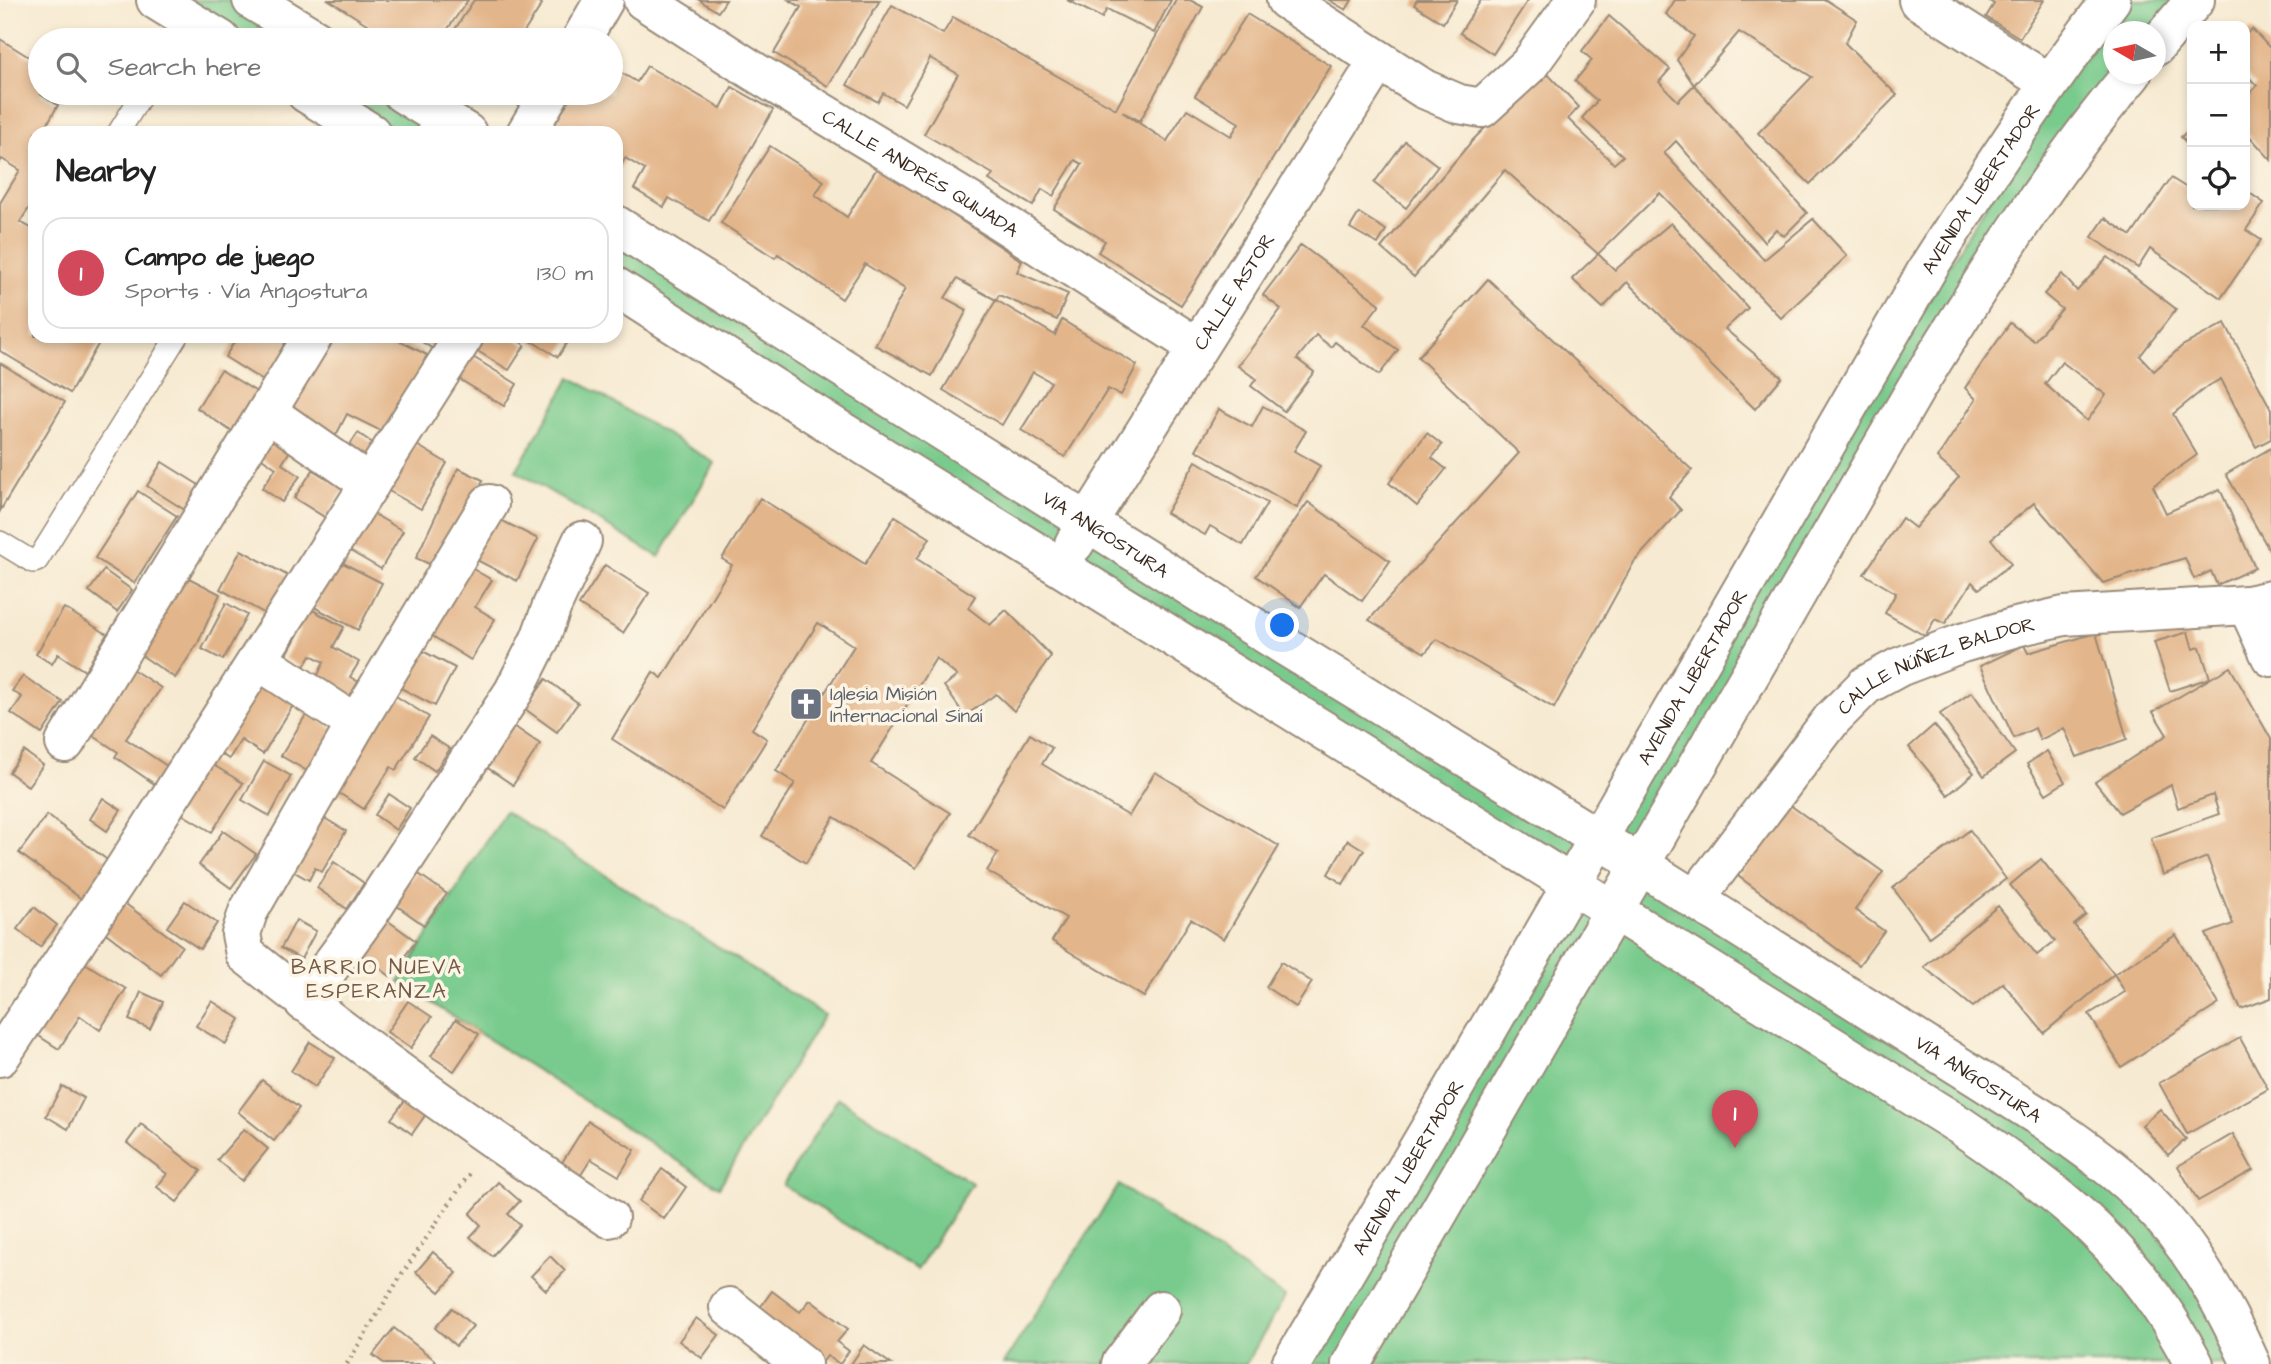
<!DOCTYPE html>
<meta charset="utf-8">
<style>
:root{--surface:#fff;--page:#f6f6f6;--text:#222;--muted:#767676;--line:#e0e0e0;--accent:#d1495b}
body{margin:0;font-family:"Architects Daughter",sans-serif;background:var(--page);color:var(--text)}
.controls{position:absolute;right:21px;top:21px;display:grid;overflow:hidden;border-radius:14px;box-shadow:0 4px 10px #0003}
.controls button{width:63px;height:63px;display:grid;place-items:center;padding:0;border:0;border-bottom:2px solid var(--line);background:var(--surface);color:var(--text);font:35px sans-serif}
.compass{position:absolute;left:2103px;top:21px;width:63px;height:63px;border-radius:50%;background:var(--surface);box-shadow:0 4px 10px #0003;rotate:279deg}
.you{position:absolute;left:1283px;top:626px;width:24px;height:24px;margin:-18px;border:5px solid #fff;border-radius:50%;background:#1a73e8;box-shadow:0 0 0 10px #1a73e833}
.badge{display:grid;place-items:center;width:46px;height:46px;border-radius:50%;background:var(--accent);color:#fff;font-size:23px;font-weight:700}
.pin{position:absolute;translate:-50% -58px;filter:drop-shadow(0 2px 4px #0008)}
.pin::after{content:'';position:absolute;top:37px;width:24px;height:21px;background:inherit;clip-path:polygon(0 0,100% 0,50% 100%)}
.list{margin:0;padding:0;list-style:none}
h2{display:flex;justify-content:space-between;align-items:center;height:91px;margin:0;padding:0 28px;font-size:30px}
h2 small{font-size:23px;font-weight:400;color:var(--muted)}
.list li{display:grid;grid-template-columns:46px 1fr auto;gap:21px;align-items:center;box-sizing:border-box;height:112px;margin:0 14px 14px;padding:0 14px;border:2px solid var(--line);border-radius:21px}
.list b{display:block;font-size:26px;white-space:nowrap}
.list p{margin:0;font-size:23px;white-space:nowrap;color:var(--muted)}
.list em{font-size:23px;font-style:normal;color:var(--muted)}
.icon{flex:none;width:38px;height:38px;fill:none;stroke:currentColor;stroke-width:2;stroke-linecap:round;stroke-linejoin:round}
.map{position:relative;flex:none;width:2271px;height:1364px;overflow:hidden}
.search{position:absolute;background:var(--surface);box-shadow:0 4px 10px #0003;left:28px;top:28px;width:595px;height:77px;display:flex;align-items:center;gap:18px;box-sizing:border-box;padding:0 24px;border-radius:38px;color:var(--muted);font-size:26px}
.panel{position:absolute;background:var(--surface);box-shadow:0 4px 10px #0003;left:28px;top:126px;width:595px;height:217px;border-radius:21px}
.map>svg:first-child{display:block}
.green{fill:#79cb8d;stroke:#5a7a56;stroke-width:2;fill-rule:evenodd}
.building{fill:#e3b58a;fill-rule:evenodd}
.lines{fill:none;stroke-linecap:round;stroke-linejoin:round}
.lane-casing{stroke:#998a78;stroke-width:24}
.street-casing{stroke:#998a78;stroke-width:42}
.primary-casing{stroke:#998a78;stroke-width:42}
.path{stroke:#998a78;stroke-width:4.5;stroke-dasharray:2 5;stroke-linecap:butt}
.lane{stroke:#fff;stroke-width:21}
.street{stroke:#fff;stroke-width:38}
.primary{stroke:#fff;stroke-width:38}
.labels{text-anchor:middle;stroke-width:7;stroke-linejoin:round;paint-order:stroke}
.street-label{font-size:19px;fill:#3b2a1e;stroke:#fcf5e5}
.worship-label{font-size:19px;fill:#5b616d;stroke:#fcf5e5;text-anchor:start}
.neighbourhood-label{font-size:21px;letter-spacing:2px;fill:#765b44;stroke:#fcf5e5}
</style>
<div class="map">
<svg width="2271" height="1364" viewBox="0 0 2271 1364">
<rect width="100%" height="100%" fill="#fcf5e5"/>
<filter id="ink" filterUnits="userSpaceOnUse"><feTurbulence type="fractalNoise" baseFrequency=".0143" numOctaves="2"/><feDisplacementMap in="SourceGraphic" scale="14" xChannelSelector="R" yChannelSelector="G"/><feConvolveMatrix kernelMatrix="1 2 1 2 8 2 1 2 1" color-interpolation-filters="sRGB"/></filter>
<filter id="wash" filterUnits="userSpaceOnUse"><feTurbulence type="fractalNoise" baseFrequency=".00686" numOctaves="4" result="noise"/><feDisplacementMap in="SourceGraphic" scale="28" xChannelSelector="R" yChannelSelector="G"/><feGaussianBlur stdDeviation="1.57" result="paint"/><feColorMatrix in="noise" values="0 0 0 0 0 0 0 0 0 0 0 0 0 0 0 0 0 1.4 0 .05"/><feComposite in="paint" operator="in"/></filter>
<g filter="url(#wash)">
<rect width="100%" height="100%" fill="#f7ead2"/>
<g class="green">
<polygon points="156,0 252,0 317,40 221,40"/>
<path d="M 2111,0 L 2195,0 L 2156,32 L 2114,32 L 2114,74 L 1640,865 L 2109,1167 L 2251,1364 L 1291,1364 L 1571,885 L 616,288 L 616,225 L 1599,839 ZM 1599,839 L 1639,865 L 1613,911 L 1571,885 Z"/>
<polygon points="306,93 402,93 467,133 371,133"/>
<polygon points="571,377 715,463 659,557 516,471"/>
<polygon points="505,811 824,1015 719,1187 399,982"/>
<polygon points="838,1098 972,1183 917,1270 783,1185"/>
<polygon points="1119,1185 1285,1297 1246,1364 1003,1364"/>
</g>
<g id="blocks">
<g class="building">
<polygon points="329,0 468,0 440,40 385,40 371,32 373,28"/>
<polygon points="474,0 535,0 542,4 519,40 448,40"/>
<polygon points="699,0 726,0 718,12"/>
<polygon points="789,0 880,0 828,86 774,53 801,7"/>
<polygon points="1067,0 1171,0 1154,33 1107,9 1102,18"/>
<polygon points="1176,0 1190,0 1203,7 1140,121 1122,112 1167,141 1187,109 1231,136 1239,123 1195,96 1247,14 1331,66 1181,305 1098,252 1105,241 1054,209 1082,164 1075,160 1053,196 1042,189 1033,206 989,180 993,174 924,134 958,74 930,58 904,105 883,93 878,102 847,85 892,5 943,34 953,17 1116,109"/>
<polygon points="1329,0 1352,0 1346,10"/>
<polygon points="1417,0 1457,0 1443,23 1414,5"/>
<polygon points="1481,0 1528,0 1493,54 1460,33"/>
<polygon points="1675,0 1826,0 1857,20 1845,43 1897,95 1810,184 1758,133 1812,77 1739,32 1694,85 1677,60 1694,36 1666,14"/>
<polygon points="1988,0 2044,0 2020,38 1986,17 1994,4"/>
<polygon points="1609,16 1670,69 1659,82 1678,101 1694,85 1807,213 1784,236 1776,229 1764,242 1676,141 1664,153 1764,260 1813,219 1847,256 1781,318 1660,193 1598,254 1505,170 1414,277 1381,248 1472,141 1543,69 1579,107 1568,119 1614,164 1623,156 1582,118 1597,101 1575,81 1592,60 1582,51"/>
<polygon points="2252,29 2271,49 2271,160 2245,131 2245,98 2257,86 2245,73 2245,35"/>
<polygon points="0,39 40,64 41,95 58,105 42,133 35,133 35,199 20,222 35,230 35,336 103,336 70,393 0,351 0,203 20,170 2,159 0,162"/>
<polygon points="647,66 721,108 732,87 773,110 709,221 669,198 664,207 634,189 645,170 625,158 616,175 616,133 550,133 573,93 611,93 611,67 637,82"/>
<polygon points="2192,127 2192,148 2181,137"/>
<polygon points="1405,141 1438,166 1406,208 1374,183"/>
<polygon points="770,146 824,181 815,195 847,217 877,168 947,211 1022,261 1017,272 1068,294 1057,320 999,295 996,300 1055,335 1062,320 1137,365 1121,395 1108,389 1065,457 1021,430 1051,382 1033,372 1002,425 943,390 996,300 957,279 945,298 967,310 932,376 875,345 905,289 865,264 842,299 778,254 775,258 721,223"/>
<polygon points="2171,178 2190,190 2192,187 2192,205 2245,205 2245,190 2264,203 2246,230 2261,240 2221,298 2150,249 2138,268 2092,237 2105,218 2131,236"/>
<polygon points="1359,213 1386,230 1378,244 1350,228"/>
<polygon points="1671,223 1748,308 1725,329 1782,377 1755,409 1627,282 1603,308 1572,279 1598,254 1615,270"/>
<polygon points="1301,245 1380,304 1364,325 1398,350 1379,375 1335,342 1331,347 1316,335 1297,359 1314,372 1284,411 1251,386 1256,379 1238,366 1281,309 1263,295"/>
<path d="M 2108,257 L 2176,309 L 2140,356 L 2154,371 L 2182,346 L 2225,323 L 2271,409 L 2271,439 L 2256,447 L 2221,379 L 2205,388 L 2173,414 L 2197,455 L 2153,486 L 2166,513 L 2220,489 L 2255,568 L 2217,585 L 2211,571 L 2194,579 L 2185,558 L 2103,583 L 2034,503 L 1991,539 L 2011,564 L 1979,589 L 1972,582 L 1945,624 L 1935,619 L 1925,636 L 1885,613 L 1896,593 L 1864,574 L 1902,518 L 1915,528 L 1959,477 L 1937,458 L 1976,399 L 1965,388 L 2010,323 L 2034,341 L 2062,309 L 2044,294 L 2062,274 L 2077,291 ZM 2062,362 L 2106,395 L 2087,421 L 2045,384 Z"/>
<polygon points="1488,279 1692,470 1669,497 1681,510 1634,562 1554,708 1437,639 1425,653 1369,620 1519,453 1418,357"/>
<polygon points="238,336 290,336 295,339 268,384 225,357"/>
<polygon points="329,336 390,336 427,355 387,434 347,414 334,439 287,409"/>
<polygon points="413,336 442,336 433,349"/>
<polygon points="482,336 510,336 525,345 509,370 474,349"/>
<polygon points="523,336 571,336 558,357"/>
<polygon points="468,354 517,384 504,406 454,376"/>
<polygon points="0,363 65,402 0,511"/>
<polygon points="221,370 260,394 234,433 197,408"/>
<polygon points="1263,406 1306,431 1294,451 1320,466 1297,508 1196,450 1219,409 1252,427"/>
<polygon points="358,433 377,446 366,462 347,449"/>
<polygon points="1427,433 1442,445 1432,458 1446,469 1417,506 1389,483"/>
<polygon points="271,436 291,449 282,464 300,476 282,502 262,488 276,468 259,456"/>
<polygon points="415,444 447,463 421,509 387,490"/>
<polygon points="2271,448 2271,553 2226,474"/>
<polygon points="1196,461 1267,503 1243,545 1210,526 1205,535 1166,513"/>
<polygon points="162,462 207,490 191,514 147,486"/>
<polygon points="458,468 483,480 461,528 436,567 416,558"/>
<polygon points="313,470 344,489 326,518 294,498"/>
<polygon points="138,491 177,516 134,583 95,558"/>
<polygon points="760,498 865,564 895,516 930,538 917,559 975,596 968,608 990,625 1006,610 1051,656 1014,711 996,694 965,716 944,686 957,676 936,658 871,763 950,813 916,868 834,817 806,863 762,836 795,783 776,771 854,646 818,623 752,729 767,739 723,810 612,739 653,672 662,678 732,565 722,559"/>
<polygon points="1308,502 1390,561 1362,601 1324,574 1300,607 1256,576"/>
<polygon points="372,513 403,531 381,569 350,551"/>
<polygon points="495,517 538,539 517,581 473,558"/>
<polygon points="241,550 292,578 271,617 220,589"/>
<polygon points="337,560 382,583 358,630 314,607"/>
<polygon points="466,565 492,580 475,607 495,619 471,660 426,632"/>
<polygon points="605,565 649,593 623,633 579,605"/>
<polygon points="104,570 132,590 117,612 89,591"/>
<polygon points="183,575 220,594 198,643 175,678 138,653"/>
<polygon points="226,603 247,615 223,660 202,649"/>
<polygon points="305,606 344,627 333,647 359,662 350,677 364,685 355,701 316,679 324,662 311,655 303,668 285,658 301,629 294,626"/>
<polygon points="64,608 107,634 85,671 58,654 52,664 36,654"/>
<polygon points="2188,632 2193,649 2200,647 2210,678 2170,691 2154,642"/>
<polygon points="2096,633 2127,739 2077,757 2064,728 2040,740 2035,728 2014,738 1980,666 2024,645 2028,653"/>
<polygon points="417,648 455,668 435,706 397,686"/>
<polygon points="2230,667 2271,739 2271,998 2241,1009 2206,934 2233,924 2207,857 2163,875 2151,838 2219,814 2213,795 2178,808 2171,785 2120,813 2095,782 2167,735 2153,712"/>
<polygon points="132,669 161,688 126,739 170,768 159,787 115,757 118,752 89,733"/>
<polygon points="256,673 297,699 263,754 241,740 229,759 210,747"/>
<polygon points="23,676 63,702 42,734 11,713 22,697 12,691"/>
<polygon points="546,679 578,703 557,732 525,709"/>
<polygon points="1972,692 2015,753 1984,776 1940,714"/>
<polygon points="391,693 429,717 396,770 391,767 364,809 331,788"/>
<polygon points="307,713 335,730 309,772 281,756"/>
<polygon points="509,723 540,744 513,785 482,764"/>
<polygon points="1934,725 1974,773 1948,795 1909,747"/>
<polygon points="1030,734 1052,748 1042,764 1129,816 1155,772 1279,846 1224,939 1191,919 1144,997 1052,941 1066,918 987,871 998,853 969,835"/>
<polygon points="430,736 450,749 435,771 415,757"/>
<polygon points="24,751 43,765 28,786 9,772"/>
<polygon points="2047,751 2065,782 2046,794 2027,764"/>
<polygon points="200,757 243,783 212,832 170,807"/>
<polygon points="264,761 291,776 270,816 242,800"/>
<polygon points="389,794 410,808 396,830 375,815"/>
<polygon points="103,798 121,810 107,831 90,819"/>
<polygon points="1790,805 1883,872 1855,910 1884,931 1859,965 1738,876"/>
<polygon points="316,813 346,831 322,872 315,868 309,880 293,871"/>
<polygon points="47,815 110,862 83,900 19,853"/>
<polygon points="1970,830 2006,879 1929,937 1893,888"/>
<polygon points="223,831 256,854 231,888 199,865"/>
<polygon points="1348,840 1364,850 1343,884 1328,874"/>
<polygon points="2041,859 2086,915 2074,925 2114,974 2044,1033 2003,983 1973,1007 1924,967 1998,906 2037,955 2055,941 2010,885"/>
<polygon points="334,862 364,883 347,909 317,888"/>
<polygon points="416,872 447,894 424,925 393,903"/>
<polygon points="185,901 217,923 200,949 167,927"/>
<polygon points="123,902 182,946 161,975 102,930"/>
<polygon points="34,907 57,925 40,947 17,929"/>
<polygon points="384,918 416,941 390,976 358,952"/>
<polygon points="296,920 316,931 301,959 281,948"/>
<polygon points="2176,935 2219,1004 2121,1067 2089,1014 2125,992 2114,974"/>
<polygon points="77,958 126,989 100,1030 80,1016 59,1049 31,1031"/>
<polygon points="1281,962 1312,982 1296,1007 1266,987"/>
<polygon points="141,992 163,1002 150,1029 129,1020"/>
<polygon points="212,1001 240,1019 226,1044 196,1026"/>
<polygon points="408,1001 432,1017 411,1048 387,1032"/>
<polygon points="456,1019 479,1034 454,1071 431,1056"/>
<polygon points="2240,1038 2268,1089 2187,1134 2159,1083"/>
<polygon points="310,1042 335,1058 315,1087 291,1071"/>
<polygon points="262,1080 299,1108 274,1141 238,1112"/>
<polygon points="62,1086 84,1098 68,1129 46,1116"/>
<polygon points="406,1099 426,1114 412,1134 391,1119"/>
<polygon points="2160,1109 2186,1139 2168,1155 2142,1125"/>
<polygon points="588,1121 635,1150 619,1176 591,1159 577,1181 558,1169"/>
<polygon points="141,1124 201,1171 177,1202 157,1187 167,1174 127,1143"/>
<polygon points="244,1129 268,1149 242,1181 217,1160"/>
<polygon points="2233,1134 2253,1170 2198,1201 2178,1166"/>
<polygon points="662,1169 686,1187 664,1219 639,1201"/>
<polygon points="498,1182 520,1201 508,1214 520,1225 492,1256 470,1237 481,1225 470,1214"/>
<polygon points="433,1252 457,1273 440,1292 416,1272"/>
<polygon points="550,1256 565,1271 546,1290 531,1276"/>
<polygon points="772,1291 800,1312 810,1300 848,1329 837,1342 849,1351 840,1364 827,1356 821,1364 817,1364 754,1316"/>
<polygon points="452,1308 473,1326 456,1346 435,1328"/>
<polygon points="696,1318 719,1335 702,1358 679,1341"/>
<polygon points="394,1328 436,1361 433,1364 385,1364 373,1355"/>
<polygon points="864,1345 891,1364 851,1364"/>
</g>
</g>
</g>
<g filter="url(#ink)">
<use href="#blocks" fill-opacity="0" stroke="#998a78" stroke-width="2"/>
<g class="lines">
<defs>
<g id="lane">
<polyline points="118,133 143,93"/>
<polyline points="0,542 33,562 37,561 177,336"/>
</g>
<g id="street">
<polyline points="156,0 221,40"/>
<polyline points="252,0 317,40"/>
<path id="s1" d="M 643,0 L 755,72 L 972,203 L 1197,347"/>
<polyline points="1286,0 1424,89 1459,104 1482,108 1529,65 1576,0"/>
<polyline points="1918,0 2049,83"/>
<polyline points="581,40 604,0"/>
<polyline points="306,93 371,133"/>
<polyline points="402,93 467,133"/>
<polyline points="526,133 550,93"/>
<path id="s2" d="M 616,225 L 1241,619 L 1599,839 L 2046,1121 C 2081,1146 2117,1170 2147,1201 C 2192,1246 2225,1306 2251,1364"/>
<path d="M 616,287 L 838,429 L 1961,1126 C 2064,1196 2136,1251 2194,1364"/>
<polyline points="267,412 370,484"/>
<path d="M 489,504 L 356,724 L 248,912 L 241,934 L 245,954 C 362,1048 484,1135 609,1218"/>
<path id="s3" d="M 1074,544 L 1379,60"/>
<polyline points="2247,605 2271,657"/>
<polyline points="258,660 356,724"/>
<polyline points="65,743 313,336"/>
<path id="s4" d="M 1695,899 L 1832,719 L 1866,685 L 1899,667 L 1962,643 L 2016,627 L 2064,616 L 2247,605 L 2271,600"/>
<polyline points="304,1002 370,912 514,691 540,639 552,606 582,541"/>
<polyline points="0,1057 123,871 464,336"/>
<polyline points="729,1307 802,1364"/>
<polyline points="1121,1364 1161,1310"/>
</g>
<g id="primary">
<polyline points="2156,46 2195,0"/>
<path id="s5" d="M 1291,1364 L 1454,1088 L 1931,263 C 1988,173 2046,85 2111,0"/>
<path d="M 1351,1364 L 1916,388 C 1983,280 2050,171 2132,74"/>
</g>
</defs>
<use href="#lane" class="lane-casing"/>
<use href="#street" class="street-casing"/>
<use href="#primary" class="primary-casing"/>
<polyline class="path" points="347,1364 402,1274 472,1170"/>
<use href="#lane" class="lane"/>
<use href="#street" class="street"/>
<use href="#primary" class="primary"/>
</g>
</g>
<defs>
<symbol id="church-square" viewBox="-11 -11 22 22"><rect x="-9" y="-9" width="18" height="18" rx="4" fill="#6b7280" stroke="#fcf5e5"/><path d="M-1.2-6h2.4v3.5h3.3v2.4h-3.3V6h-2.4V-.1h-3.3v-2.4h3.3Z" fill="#fff"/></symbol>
</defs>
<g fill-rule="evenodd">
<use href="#church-square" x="787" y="685" width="38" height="38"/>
</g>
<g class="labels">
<g class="street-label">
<text dy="7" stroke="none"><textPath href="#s1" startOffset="327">CALLE ANDRÉS QUIJADA</textPath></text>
<text dy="7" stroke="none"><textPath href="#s5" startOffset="1363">AVENIDA LIBERTADOR</textPath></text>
<text dy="7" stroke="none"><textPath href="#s3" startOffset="299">CALLE ASTOR</textPath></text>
<text dy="7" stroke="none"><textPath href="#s2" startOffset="579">VÍA ANGOSTURA</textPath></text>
<text dy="7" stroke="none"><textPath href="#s4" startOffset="346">CALLE NÚÑEZ BALDOR</textPath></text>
<text dy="7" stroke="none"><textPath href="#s5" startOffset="796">AVENIDA LIBERTADOR</textPath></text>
<text dy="7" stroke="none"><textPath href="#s2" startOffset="1608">VÍA ANGOSTURA</textPath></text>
<text dy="7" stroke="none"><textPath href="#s5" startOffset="229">AVENIDA LIBERTADOR</textPath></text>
</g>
<g class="worship-label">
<text x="830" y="700">Iglesia Misión<tspan x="830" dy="22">Internacional Sinaí</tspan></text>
</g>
<g class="neighbourhood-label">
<text x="377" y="974">BARRIO NUEVA<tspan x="377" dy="24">ESPERANZA</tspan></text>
</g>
</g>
</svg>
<div class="controls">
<button>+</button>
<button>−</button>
<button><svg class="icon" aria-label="locate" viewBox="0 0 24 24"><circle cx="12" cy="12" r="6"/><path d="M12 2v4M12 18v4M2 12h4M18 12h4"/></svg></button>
</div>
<svg class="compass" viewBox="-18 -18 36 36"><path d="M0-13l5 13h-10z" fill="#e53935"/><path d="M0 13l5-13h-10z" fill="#767676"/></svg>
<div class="you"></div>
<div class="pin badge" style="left:1735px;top:1148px">1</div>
<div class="search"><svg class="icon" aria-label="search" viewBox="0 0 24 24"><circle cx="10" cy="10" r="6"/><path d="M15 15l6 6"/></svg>Search here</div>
<section class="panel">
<h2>Nearby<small></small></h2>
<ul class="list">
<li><span class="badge">1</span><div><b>Campo de juego</b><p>Sports · Vía Angostura</p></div><em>130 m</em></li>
</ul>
</section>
</div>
